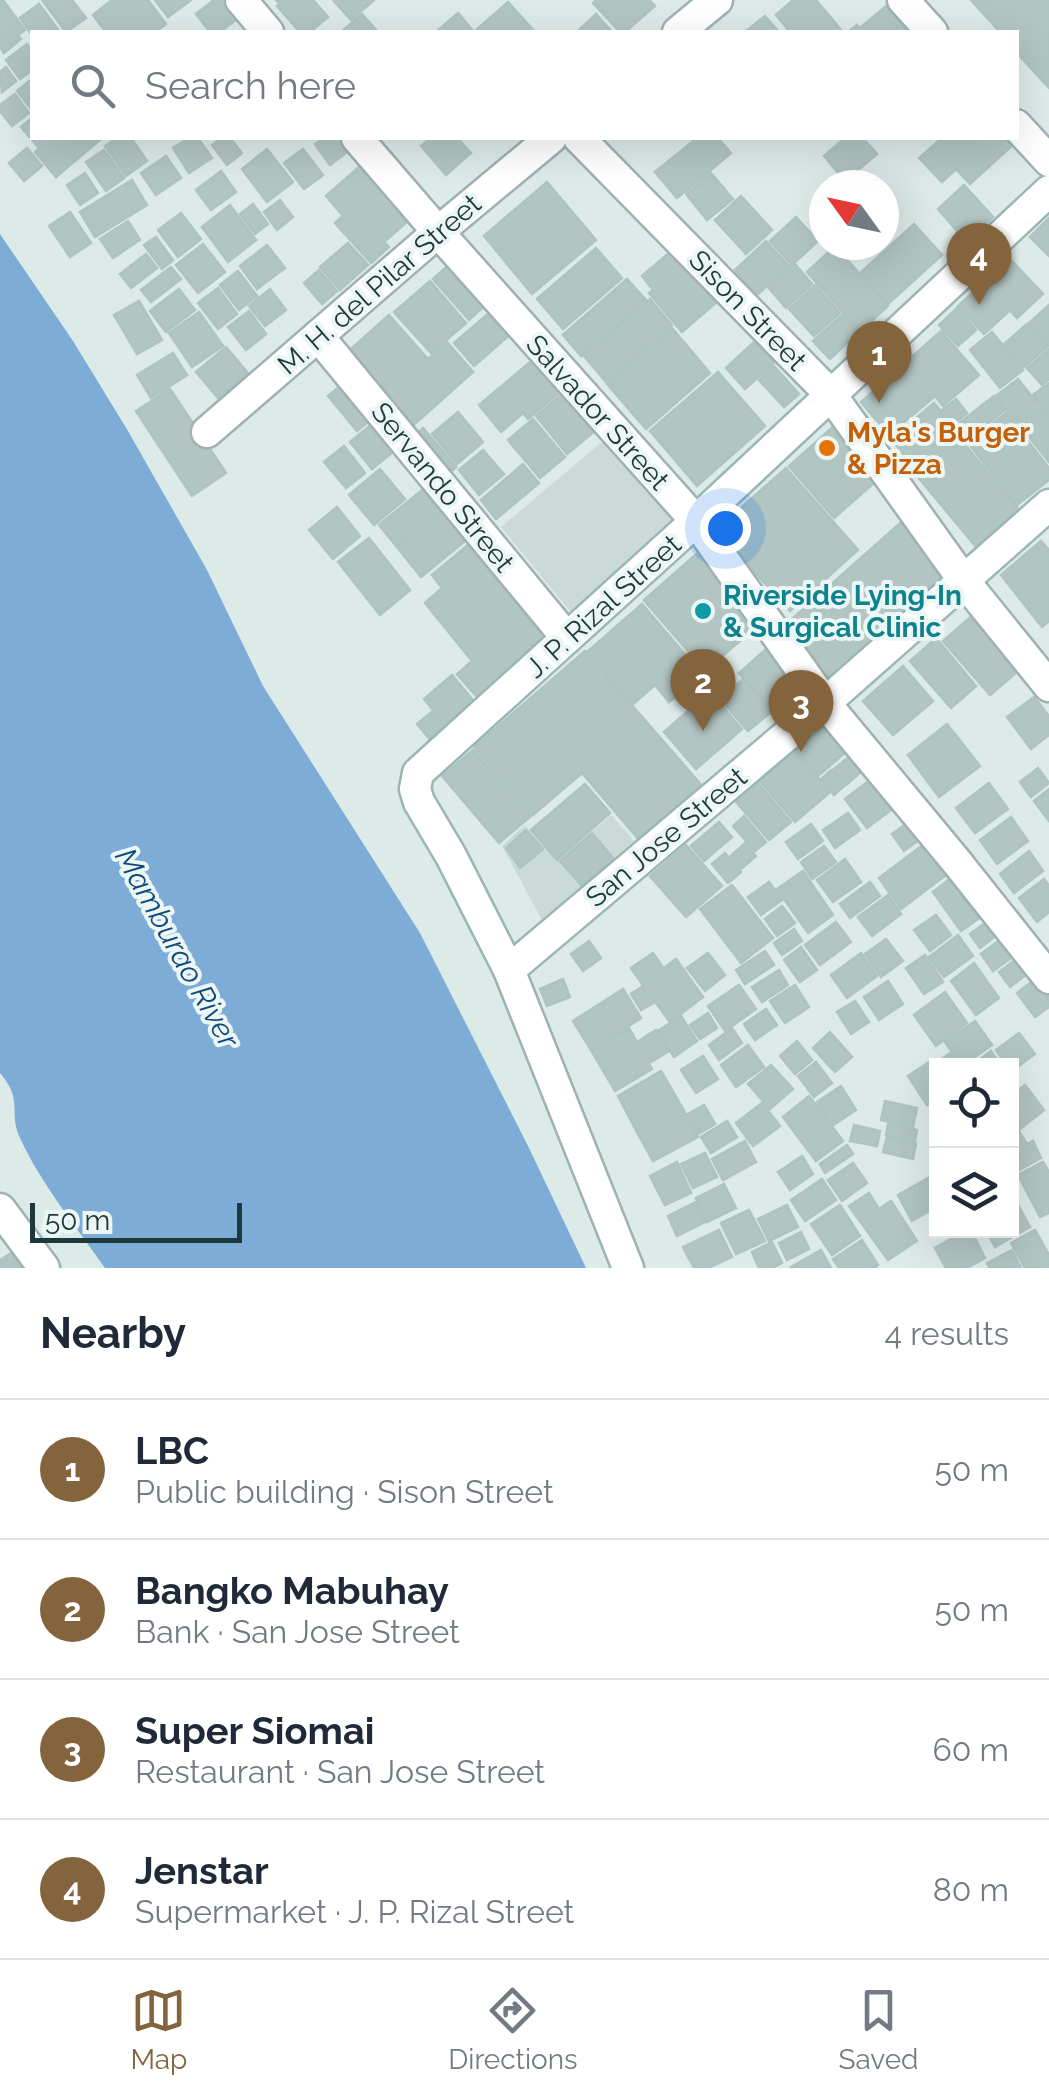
<!DOCTYPE html>
<meta charset="utf-8">
<style>
:root{--surface:#fff;--page:#f2f2f3;--text:#1f2937;--muted:#747a83;--line:#e0e1e3;--accent:#84643d}
body{margin:0;font-family:Raleway,sans-serif;background:var(--page);color:var(--text)}
.controls{position:absolute;right:30px;bottom:30px;display:grid;overflow:hidden;border-radius:0px;box-shadow:0 10px 40px #0002}
.controls button{width:90px;height:90px;display:grid;place-items:center;padding:0;border:0;border-bottom:2px solid var(--line);background:var(--surface);color:var(--text);font:50px sans-serif}
.compass{position:absolute;left:809px;top:170px;width:90px;height:90px;border-radius:50%;background:var(--surface);box-shadow:0 10px 40px #0002;rotate:303deg}
.scale{position:absolute;left:30px;bottom:25px;width:212px;box-sizing:border-box;padding-left:10px;border:5px solid #1d393b;border-top:0;font-size:28px;line-height:35px;white-space:nowrap;color:#1d393b;-webkit-text-stroke:8px #ecf7f5;paint-order:stroke}
.you{position:absolute;left:725px;top:528px;width:35px;height:35px;margin:-25px;border:8px solid #fff;border-radius:50%;background:#1a73e8;box-shadow:0 0 0 15px #1a73e833}
.badge{display:grid;place-items:center;width:65px;height:65px;border-radius:50%;background:var(--accent);color:#fff;font-size:32px;font-weight:700}
.pin{position:absolute;translate:-50% -82px;filter:drop-shadow(0 2px 5px #0008)}
.pin::after{content:'';position:absolute;top:52px;width:35px;height:30px;background:inherit;clip-path:polygon(0 0,100% 0,50% 100%)}
.list{margin:0;padding:0;list-style:none}
h2{display:flex;justify-content:space-between;align-items:center;height:130px;margin:0;padding:0 40px;font-size:42px}
h2 small{font-size:32px;font-weight:400;color:var(--muted)}
.list li{display:grid;grid-template-columns:65px 1fr auto;gap:30px;align-items:center;box-sizing:border-box;height:140px;padding:0 40px;border-top:2px solid var(--line)}
.list b{display:block;font-size:38px;white-space:nowrap}
.list p{margin:0;font-size:32px;white-space:nowrap;color:var(--muted)}
.list em{font-size:32px;font-style:normal;color:var(--muted)}
.icon{flex:none;width:55px;height:55px;fill:none;stroke:currentColor;stroke-width:2;stroke-linecap:round;stroke-linejoin:round}
.map{position:relative;flex:none;width:1049px;height:1268px;overflow:hidden}
.search{position:absolute;background:var(--surface);box-shadow:0 10px 40px #0002;left:30px;right:30px;top:30px;height:110px;display:flex;align-items:center;gap:25px;box-sizing:border-box;padding:0 35px;border-radius:0px;color:var(--muted);font-size:38px}
.sheet{height:690px;background:var(--surface)}
nav{display:flex;justify-content:space-around;align-items:center;box-sizing:border-box;height:140px;border-top:2px solid var(--line);background:var(--surface);font-size:28px;color:var(--muted)}
nav a{display:grid;justify-items:center;gap:5px}
nav .on{color:var(--accent)}
.map>svg:first-child{display:block}
.built{fill:#cadad8}
.water{fill:#7dadd7}
.building{fill:#b1c5c2;stroke:#aec4c2;stroke-width:2.5}
.lines{fill:none;stroke-linecap:round;stroke-linejoin:round}
.street-casing{stroke:#9fb1b1;stroke-width:35}
.secondary-casing{stroke:#9ab7b5;stroke-width:35}
.street{stroke:#fff;stroke-width:30}
.secondary{stroke:#fff;stroke-width:30}
.food-dot{fill:#e8710a;stroke:#ecf7f5;stroke-width:4}
.culture-dot{fill:#0f9aa8;stroke:#ecf7f5;stroke-width:4}
.labels{text-anchor:middle;stroke-width:8;stroke-linejoin:round;paint-order:stroke}
.street-label{font-size:28px;fill:#1d393b;stroke:#ecf7f5}
.food-label{font-size:28px;font-weight:bold;fill:#c56008;stroke:#ecf7f5;text-anchor:start}
.culture-label{font-size:28px;font-weight:bold;fill:#0d838f;stroke:#ecf7f5;text-anchor:start}
.water-label{font-size:30px;font-style:italic;fill:#12497c;stroke:#ecf7f5}
</style>
<div class="map">
<svg width="1049" height="1268" viewBox="0 0 1049 1268">
<rect width="100%" height="100%" fill="#dceae8"/>
<g class="built">
<polygon points="609,436 682,521 574,616 501,527"/>
<polygon points="611,815 634,841 542,920 502,846 525,825 557,862"/>
</g>
<path class="water" d="M 0,234 L 73,341 L 128,431 L 207,570 L 263,686 L 420,933 L 529,1148 L 586,1268 L 105,1268 C 77,1228 40,1182 20,1138 C 8,1112 24,1101 0,1073 Z"/>
<g class="building">
<polygon points="0,0 3,0 25,30 18,35 21,39 4,53 0,47"/>
<polygon points="42,0 72,0 86,18 66,32"/>
<polygon points="112,0 148,0 166,24 155,32 106,32 93,15"/>
<polygon points="155,0 191,0 168,17"/>
<polygon points="214,0 229,0 241,16 220,32 210,32 196,14"/>
<polygon points="276,0 313,0 328,17 310,32 300,32 277,6 280,4"/>
<polygon points="333,0 374,0 351,20"/>
<polygon points="596,0 649,0 655,6 625,32 620,32 593,3"/>
<polygon points="793,0 816,0 842,31 790,32 776,15"/>
<polygon points="971,0 1049,0 1049,88 1016,52 1016,32 1000,32"/>
<polygon points="508,2 535,32 474,32"/>
<polygon points="891,2 917,32 848,32 857,25 860,28"/>
<polygon points="39,4 60,32 32,32 32,35 20,18"/>
<polygon points="458,13 474,32 436,32"/>
<polygon points="362,14 378,32 341,32"/>
<polygon points="596,14 612,32 577,32"/>
<polygon points="765,16 779,32 745,32"/>
<polygon points="27,44 32,51 32,70 20,79 6,60"/>
<polygon points="6,67 16,81 2,92 0,72"/>
<polygon points="32,79 32,108 31,109 17,91"/>
<polygon points="15,94 29,113 12,126 0,111 0,105"/>
<polygon points="32,118 32,138 99,138 101,139 56,177 35,152 39,148 21,127"/>
<polygon points="117,138 131,138 147,161 126,176 105,146"/>
<polygon points="189,138 198,138 212,158 189,173 173,148"/>
<polygon points="222,138 230,138 242,153 227,165 212,145"/>
<polygon points="324,138 341,138 350,150 330,165 315,144"/>
<polygon points="431,138 457,138 471,153 446,175 421,146"/>
<polygon points="697,138 718,138 731,153 677,198 655,172"/>
<polygon points="845,138 863,138 877,154 845,181 824,156"/>
<polygon points="942,138 1012,138 1016,142 970,184 956,169 942,182 919,158"/>
<polygon points="27,148 42,166 24,181 9,163"/>
<polygon points="267,149 293,182 267,202 242,169"/>
<polygon points="303,149 323,175 304,189 284,163"/>
<polygon points="104,150 124,178 106,191 86,162"/>
<polygon points="166,156 181,178 156,195 141,173"/>
<polygon points="367,160 415,215 384,242 389,247 371,263 335,223 343,216 326,196"/>
<polygon points="221,171 236,192 211,210 196,190"/>
<polygon points="85,173 98,193 80,205 67,185"/>
<polygon points="711,173 733,199 707,220 686,194"/>
<polygon points="132,180 147,205 95,237 80,212"/>
<polygon points="547,182 596,240 532,294 484,236"/>
<polygon points="964,185 993,217 966,241 938,209"/>
<polygon points="741,196 772,230 746,254 715,220"/>
<polygon points="280,200 293,217 277,230 264,212"/>
<polygon points="253,204 268,224 255,234 240,214"/>
<polygon points="230,205 256,240 228,262 202,227"/>
<polygon points="70,212 91,243 70,257 49,226"/>
<polygon points="181,213 201,239 178,257 158,230"/>
<polygon points="796,217 818,241 792,265 770,241"/>
<polygon points="1049,218 1049,256 1030,237"/>
<polygon points="128,221 140,240 113,258 100,239"/>
<polygon points="914,224 942,255 888,304 860,273"/>
<polygon points="156,237 173,260 162,269 144,245"/>
<polygon points="766,241 789,266 757,295 735,270"/>
<polygon points="348,243 368,265 340,290 320,267"/>
<polygon points="203,244 225,272 198,293 176,265"/>
<polygon points="267,245 285,268 257,289 240,266"/>
<polygon points="835,246 888,306 860,331 807,272"/>
<polygon points="676,247 720,299 682,332 649,293 653,290 642,276"/>
<polygon points="596,248 622,278 563,329 537,299"/>
<polygon points="146,254 157,268 131,288 120,274"/>
<polygon points="456,258 492,299 469,320 433,279"/>
<polygon points="1010,259 1043,294 1017,318 985,284"/>
<polygon points="794,263 812,284 786,308 768,287"/>
<polygon points="171,267 181,279 151,302 141,290"/>
<polygon points="319,270 337,291 322,304 304,283"/>
<polygon points="238,271 257,296 239,310 220,285"/>
<polygon points="627,279 646,300 581,356 563,335"/>
<polygon points="430,281 466,323 431,353 394,312"/>
<polygon points="982,284 1008,312 984,334 958,306"/>
<polygon points="815,285 840,313 814,336 789,309"/>
<polygon points="218,288 237,314 218,329 198,303"/>
<polygon points="179,289 195,310 166,332 150,311"/>
<polygon points="270,289 286,310 265,326 249,306"/>
<polygon points="650,299 672,325 606,382 584,356"/>
<polygon points="139,301 162,340 137,354 114,315"/>
<polygon points="1049,305 1049,346 1029,323"/>
<polygon points="495,308 514,331 474,366 454,343"/>
<polygon points="957,308 976,330 958,346 939,325"/>
<polygon points="249,311 266,334 246,350 228,327"/>
<polygon points="199,312 223,346 192,367 169,333"/>
<polygon points="843,314 859,332 830,359 813,341"/>
<polygon points="389,315 428,359 447,342 473,372 408,430 343,356"/>
<polygon points="1027,324 1047,347 1024,367 1004,344"/>
<polygon points="672,328 710,373 646,429 607,384"/>
<polygon points="941,331 979,375 943,406 935,396 889,435 861,402"/>
<polygon points="992,332 1023,370 1000,388 970,350"/>
<polygon points="756,340 775,362 745,389 726,368"/>
<polygon points="226,347 248,373 218,398 196,372"/>
<polygon points="1049,349 1049,379 1042,385 1027,368"/>
<polygon points="173,353 187,375 151,398 137,375"/>
<polygon points="540,354 567,386 528,419 523,413 501,432 479,405"/>
<polygon points="774,366 799,394 784,407 759,380"/>
<polygon points="718,372 765,426 697,486 650,431"/>
<polygon points="1018,379 1038,404 1016,422 996,396"/>
<polygon points="345,382 374,417 357,431 328,396"/>
<polygon points="1049,383 1049,415 1033,395"/>
<polygon points="569,388 601,426 567,454 536,416"/>
<polygon points="170,389 226,473 192,496 136,411"/>
<polygon points="994,396 1005,410 965,442 954,427"/>
<polygon points="956,399 967,413 908,460 891,439 934,403 941,411"/>
<polygon points="1040,406 1049,417 1049,462 1018,423"/>
<polygon points="458,412 483,442 457,464 432,434"/>
<polygon points="1006,413 1049,468 1049,480 1017,505 968,443"/>
<polygon points="378,419 400,446 372,469 350,442"/>
<polygon points="533,419 565,457 540,478 508,440"/>
<polygon points="836,424 882,476 834,518 789,466"/>
<polygon points="423,428 456,467 445,477 412,438"/>
<polygon points="951,428 1021,512 977,548 907,464"/>
<polygon points="344,446 365,473 346,488 324,462"/>
<polygon points="483,450 504,474 479,495 459,470"/>
<polygon points="523,464 539,483 496,519 481,500"/>
<polygon points="786,468 858,550 790,611 716,530"/>
<polygon points="380,469 405,499 374,525 349,495"/>
<polygon points="426,487 444,508 397,547 379,525"/>
<polygon points="337,507 360,536 333,559 309,530"/>
<polygon points="441,511 465,541 421,577 397,547"/>
<polygon points="906,518 955,573 833,682 784,626"/>
<polygon points="369,538 410,590 380,615 338,562"/>
<polygon points="474,540 553,636 477,697 457,674 472,661 425,603 442,588 432,575"/>
<polygon points="1041,541 1049,550 1049,621 1042,627 1001,575"/>
<polygon points="701,550 762,622 705,671 644,600"/>
<polygon points="642,604 702,674 669,702 655,685 633,704 587,652"/>
<polygon points="981,608 1018,650 1005,661 1016,673 990,695 943,641"/>
<polygon points="936,638 976,686 951,708 910,661"/>
<polygon points="773,643 814,690 780,719 739,673"/>
<polygon points="585,651 703,787 640,841 582,773 533,815 474,747"/>
<polygon points="903,666 933,701 893,735 863,701"/>
<polygon points="452,675 476,704 448,728 424,699"/>
<polygon points="743,679 771,712 748,731 720,699"/>
<polygon points="710,692 742,729 696,769 664,732"/>
<polygon points="1034,697 1049,716 1049,735 1031,749 1007,717"/>
<polygon points="433,711 447,730 432,742 417,724"/>
<polygon points="832,718 854,745 818,776 796,750"/>
<polygon points="947,724 980,766 939,797 908,755"/>
<polygon points="794,749 830,792 795,822 759,780"/>
<polygon points="473,750 531,816 499,843 442,776"/>
<polygon points="851,755 863,770 846,785 833,770"/>
<polygon points="1038,768 1049,783 1031,797 1020,782"/>
<polygon points="831,770 844,786 834,795 820,780"/>
<polygon points="874,777 895,807 867,828 845,799"/>
<polygon points="758,783 791,822 769,840 736,802"/>
<polygon points="989,783 1008,809 975,833 956,808"/>
<polygon points="585,784 610,813 557,860 531,830"/>
<polygon points="1049,789 1049,821 1034,801"/>
<polygon points="848,813 860,830 835,848 823,830"/>
<polygon points="744,816 766,842 755,851 733,826"/>
<polygon points="916,817 928,833 904,851 892,834"/>
<polygon points="1011,817 1028,841 997,864 980,840"/>
<polygon points="719,822 732,837 704,861 691,846"/>
<polygon points="811,824 823,841 798,859 786,842"/>
<polygon points="526,830 543,849 520,868 506,848"/>
<polygon points="592,833 614,859 582,886 560,861"/>
<polygon points="745,843 756,856 741,869 731,856"/>
<polygon points="686,845 722,886 686,917 650,876"/>
<polygon points="923,845 946,875 901,909 879,878"/>
<polygon points="824,846 836,862 812,879 801,862"/>
<polygon points="1029,851 1043,871 1014,893 1000,874"/>
<polygon points="725,853 741,872 728,883 712,864"/>
<polygon points="845,859 861,882 833,902 817,880"/>
<polygon points="803,871 833,915 808,933 777,889"/>
<polygon points="959,872 988,912 961,931 933,892"/>
<polygon points="1044,879 1049,886 1049,912 1037,922 1019,898"/>
<polygon points="769,882 782,900 761,915 748,897"/>
<polygon points="870,882 880,896 850,918 840,904"/>
<polygon points="732,885 773,938 741,963 700,909"/>
<polygon points="888,895 901,914 872,936 858,917"/>
<polygon points="782,906 795,923 777,936 765,919"/>
<polygon points="936,915 951,935 930,951 914,930"/>
<polygon points="996,915 1006,928 980,948 970,934"/>
<polygon points="836,922 851,942 820,965 805,945"/>
<polygon points="794,929 802,941 782,955 774,943"/>
<polygon points="1009,933 1022,950 993,971 981,954"/>
<polygon points="958,935 973,956 944,977 929,957"/>
<polygon points="886,939 903,961 881,977 865,954"/>
<polygon points="589,941 601,958 583,971 571,954"/>
<polygon points="801,947 817,970 800,982 784,960"/>
<polygon points="765,951 774,965 745,984 736,970"/>
<polygon points="1027,951 1038,966 1010,987 999,972"/>
<polygon points="653,953 664,969 642,984 631,968"/>
<polygon points="708,953 725,975 705,991 687,968"/>
<polygon points="861,953 877,976 847,998 831,975"/>
<polygon points="925,955 943,982 924,994 906,968"/>
<polygon points="676,959 703,997 670,1022 642,984"/>
<polygon points="974,963 999,998 976,1015 951,981"/>
<polygon points="779,970 788,985 762,1002 752,987"/>
<polygon points="1041,975 1049,986 1049,1007 1035,1017 1017,993"/>
<polygon points="563,979 570,997 547,1006 540,989"/>
<polygon points="888,981 903,1004 879,1020 864,997"/>
<polygon points="739,985 756,1009 725,1031 708,1006"/>
<polygon points="795,985 809,1007 785,1023 770,1001"/>
<polygon points="642,987 653,1003 641,1010 631,994"/>
<polygon points="623,989 641,1018 591,1050 573,1021"/>
<polygon points="945,992 967,1023 936,1046 914,1015"/>
<polygon points="855,1001 869,1022 851,1034 837,1012"/>
<polygon points="766,1009 777,1025 755,1040 744,1024"/>
<polygon points="708,1013 717,1028 700,1039 690,1025"/>
<polygon points="681,1016 697,1041 674,1057 658,1031"/>
<polygon points="975,1021 992,1045 962,1066 945,1042"/>
<polygon points="629,1028 652,1069 615,1091 591,1050"/>
<polygon points="732,1028 742,1043 719,1060 709,1045"/>
<polygon points="656,1030 669,1051 651,1062 639,1041"/>
<polygon points="830,1032 852,1057 835,1072 813,1048"/>
<polygon points="1019,1033 1035,1054 1012,1071 1012,1066 1007,1066 996,1050"/>
<polygon points="797,1041 812,1060 795,1074 780,1056"/>
<polygon points="748,1045 764,1067 736,1087 721,1065"/>
<polygon points="991,1051 1001,1066 971,1066"/>
<polygon points="950,1053 959,1066 938,1066 936,1063"/>
<polygon points="703,1056 718,1079 696,1093 681,1070"/>
<polygon points="932,1060 936,1067 936,1099 927,1105 908,1076"/>
<polygon points="816,1062 832,1083 814,1097 798,1076"/>
<polygon points="771,1065 793,1089 770,1109 748,1084"/>
<polygon points="661,1071 683,1109 638,1134 618,1096"/>
<polygon points="1025,1085 1044,1110 1019,1130 1012,1120 1012,1095"/>
<polygon points="841,1086 856,1110 832,1126 817,1102"/>
<polygon points="809,1096 843,1141 816,1161 783,1117"/>
<polygon points="885,1101 917,1108 913,1127 881,1120"/>
<polygon points="762,1103 780,1126 753,1146 736,1123"/>
<polygon points="704,1105 715,1124 698,1134 688,1114"/>
<polygon points="683,1109 698,1137 653,1161 638,1134"/>
<polygon points="727,1121 737,1137 711,1153 701,1137"/>
<polygon points="888,1124 917,1130 915,1142 886,1135"/>
<polygon points="854,1125 880,1131 877,1146 850,1141"/>
<polygon points="1016,1127 1027,1144 1033,1141 1041,1158 1012,1174 1012,1130"/>
<polygon points="887,1137 916,1144 913,1159 883,1152"/>
<polygon points="745,1141 756,1162 723,1180 712,1159"/>
<polygon points="847,1145 853,1154 825,1173 820,1164"/>
<polygon points="705,1153 717,1177 693,1188 681,1164"/>
<polygon points="802,1156 813,1174 790,1190 778,1172"/>
<polygon points="677,1162 691,1193 665,1205 650,1176"/>
<polygon points="1043,1162 1049,1172 1049,1213 1040,1217 1018,1175"/>
<polygon points="853,1163 867,1183 842,1201 828,1180"/>
<polygon points="930,1177 936,1190 936,1207 912,1221 898,1195"/>
<polygon points="822,1179 836,1200 805,1221 791,1200"/>
<polygon points="724,1184 736,1208 707,1222 696,1198"/>
<polygon points="869,1193 879,1209 891,1201 917,1241 888,1260 849,1206"/>
<polygon points="1012,1194 1030,1227 995,1247 986,1230 1012,1230"/>
<polygon points="696,1202 705,1222 677,1236 668,1216"/>
<polygon points="787,1205 798,1227 769,1241 758,1219"/>
<polygon points="840,1205 860,1236 832,1255 811,1224"/>
<polygon points="749,1210 765,1241 736,1254 721,1223"/>
<polygon points="719,1230 732,1257 708,1268 694,1268 683,1247"/>
<polygon points="966,1230 971,1230 985,1258 967,1268 946,1268 935,1248"/>
<polygon points="1035,1230 1049,1255 1048,1268 1025,1268 1011,1243"/>
<polygon points="801,1232 809,1249 787,1260 779,1243"/>
<polygon points="862,1240 878,1265 874,1268 839,1268 833,1259"/>
<polygon points="772,1242 782,1263 772,1268 759,1268 752,1252"/>
<polygon points="23,1246 32,1268 0,1268 0,1260"/>
<polygon points="821,1250 831,1268 792,1268 791,1267"/>
<polygon points="1012,1250 1021,1268 990,1268 987,1263"/>
</g>
<g class="lines">
<defs>
<g id="street">
<polyline points="241,0 268,32"/>
<polyline points="903,0 932,32"/>
<polyline points="678,32 717,0"/>
<polyline points="1016,125 1049,161"/>
<polyline points="357,138 438,232 696,521 825,703 956,861 1049,978"/>
<polyline points="579,138 831,395 964,581 1049,686"/>
<polyline points="318,336 567,638"/>
<polyline points="207,432 438,232 551,138"/>
<polyline points="509,970 628,1268"/>
<polyline points="0,1209 44,1268"/>
</g>
<polyline id="secondary" points="1049,191 696,521 418,773 415,789 419,802 451,856 509,970 825,703 1049,505"/>
</defs>
<use href="#street" class="street-casing"/>
<use href="#secondary" class="secondary-casing"/>
<use href="#street" class="street"/>
<use href="#secondary" class="secondary"/>
</g>
<circle class="food-dot" cx="827" cy="448" r="10"/>
<circle class="culture-dot" cx="703" cy="611" r="10"/>
<g class="labels">
<g class="street-label">
<text transform="translate(379 284) rotate(-41)" y="10">M. H. del Pilar Street</text>
<text transform="translate(748 310) rotate(46)" y="10">Sison Street</text>
<text transform="translate(598 412) rotate(48)" y="10">Salvador Street</text>
<text transform="translate(443 487) rotate(51)" y="10">Servando Street</text>
<text transform="translate(603 606) rotate(-42)" y="10">J. P. Rizal Street</text>
<text transform="translate(666 837) rotate(-40)" y="10">San Jose Street</text>
</g>
<g class="food-label">
<text x="847" y="442">Myla's Burger<tspan x="847" dy="32">&amp; Pizza</tspan></text>
</g>
<g class="culture-label">
<text x="723" y="605">Riverside Lying-In<tspan x="723" dy="32">&amp; Surgical Clinic</tspan></text>
</g>
<g class="water-label">
<text transform="translate(177 948) rotate(61)" y="10">Mamburao River</text>
</g>
</g>
</svg>
<div class="controls">
<button><svg class="icon" aria-label="locate" viewBox="0 0 24 24"><circle cx="12" cy="12" r="6"/><path d="M12 2v4M12 18v4M2 12h4M18 12h4"/></svg></button>
<button><svg class="icon" aria-label="layers" viewBox="0 0 24 24"><path d="M12 4l9 5-9 5-9-5zM3 14l9 5 9-5"/></svg></button>
</div>
<svg class="compass" viewBox="-18 -18 36 36"><path d="M0-13l5 13h-10z" fill="#e53935"/><path d="M0 13l5-13h-10z" fill="#747a83"/></svg>
<div class="scale">50 m</div>
<div class="you"></div>
<div class="pin badge" style="left:879px;top:403px">1</div>
<div class="pin badge" style="left:703px;top:731px">2</div>
<div class="pin badge" style="left:801px;top:752px">3</div>
<div class="pin badge" style="left:979px;top:305px">4</div>
<div class="search"><svg class="icon" aria-label="search" viewBox="0 0 24 24"><circle cx="10" cy="10" r="6"/><path d="M15 15l6 6"/></svg>Search here</div>
</div>
<section class="sheet">
<h2>Nearby<small>4 results</small></h2>
<ul class="list">
<li><span class="badge">1</span><div><b>LBC</b><p>Public building · Sison Street</p></div><em>50 m</em></li>
<li><span class="badge">2</span><div><b>Bangko Mabuhay</b><p>Bank · San Jose Street</p></div><em>50 m</em></li>
<li><span class="badge">3</span><div><b>Super Siomai</b><p>Restaurant · San Jose Street</p></div><em>60 m</em></li>
<li><span class="badge">4</span><div><b>Jenstar</b><p>Supermarket · J. P. Rizal Street</p></div><em>80 m</em></li>
</ul>
</section>
<nav>
<a class="on"><svg class="icon" aria-label="map" viewBox="0 0 24 24"><path d="M3 6l6-2 6 2 6-2v14l-6 2-6-2-6 2zM9 4v14M15 6v14"/></svg>Map</a>
<a><svg class="icon" aria-label="directions" viewBox="0 0 24 24"><path d="M12 3l9 9-9 9-9-9zM9 14v-3h6M13 9l2 2-2 2"/></svg>Directions</a>
<a><svg class="icon" aria-label="saved" viewBox="0 0 24 24"><path d="M7 4h10v16l-5-4-5 4z"/></svg>Saved</a>
</nav>
